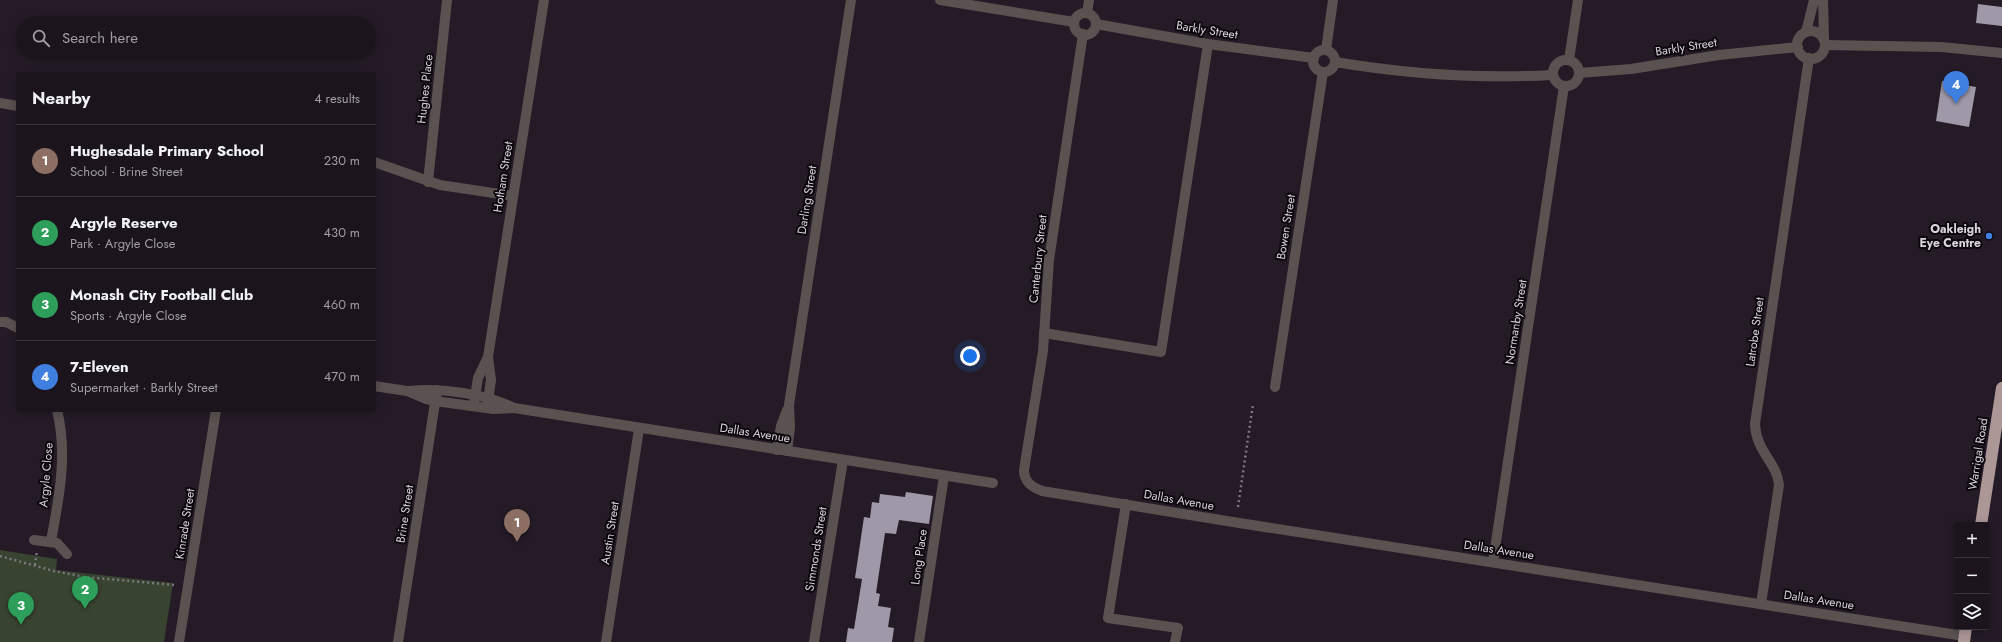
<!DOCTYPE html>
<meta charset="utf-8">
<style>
:root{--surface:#1b141c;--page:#282129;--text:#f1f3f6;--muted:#a09ea3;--line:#39333b;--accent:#eca93a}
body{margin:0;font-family:Jost,sans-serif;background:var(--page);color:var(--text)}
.controls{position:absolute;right:12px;bottom:12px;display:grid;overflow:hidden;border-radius:4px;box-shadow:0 2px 10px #0003}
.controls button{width:36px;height:36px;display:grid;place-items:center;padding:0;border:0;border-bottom:1px solid var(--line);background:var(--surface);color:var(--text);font:20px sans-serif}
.you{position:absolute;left:970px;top:356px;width:14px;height:14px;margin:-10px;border:3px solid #fff;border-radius:50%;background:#1a73e8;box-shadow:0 0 0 6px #1a73e833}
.badge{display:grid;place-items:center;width:26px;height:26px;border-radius:50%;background:var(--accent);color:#fff;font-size:13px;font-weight:700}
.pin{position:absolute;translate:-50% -33px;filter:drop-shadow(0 1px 2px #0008)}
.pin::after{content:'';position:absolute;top:21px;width:14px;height:12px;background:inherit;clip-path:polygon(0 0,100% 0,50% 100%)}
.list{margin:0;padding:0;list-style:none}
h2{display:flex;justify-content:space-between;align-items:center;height:52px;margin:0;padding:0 16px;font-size:17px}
h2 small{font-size:13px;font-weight:400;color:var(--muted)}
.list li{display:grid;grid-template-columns:26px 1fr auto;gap:12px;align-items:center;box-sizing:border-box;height:72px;padding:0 16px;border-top:1px solid var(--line)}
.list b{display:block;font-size:15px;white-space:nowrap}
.list p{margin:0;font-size:13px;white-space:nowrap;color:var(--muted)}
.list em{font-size:13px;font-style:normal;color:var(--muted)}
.icon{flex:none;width:22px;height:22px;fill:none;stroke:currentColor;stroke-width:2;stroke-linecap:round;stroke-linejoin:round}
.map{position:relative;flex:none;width:2002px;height:642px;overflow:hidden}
.search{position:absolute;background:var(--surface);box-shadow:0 2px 10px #0003;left:16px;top:16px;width:360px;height:44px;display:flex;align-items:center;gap:10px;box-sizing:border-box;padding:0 14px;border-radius:22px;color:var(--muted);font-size:15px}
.panel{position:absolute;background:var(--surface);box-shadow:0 2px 10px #0003;left:16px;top:72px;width:360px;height:340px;border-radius:4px}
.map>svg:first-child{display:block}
.green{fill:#384430}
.building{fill:#9f98a8}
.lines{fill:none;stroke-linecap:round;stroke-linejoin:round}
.path{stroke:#7e7680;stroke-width:2.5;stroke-dasharray:2 3;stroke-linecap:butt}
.minor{stroke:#5a5151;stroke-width:10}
.highway{stroke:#ac9797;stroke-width:12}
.shop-dot{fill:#3f7fe0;stroke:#0b070c;stroke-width:1.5}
.labels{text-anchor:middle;stroke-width:4;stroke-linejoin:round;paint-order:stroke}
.street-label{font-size:12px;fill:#dad4dc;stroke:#0b070c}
.poi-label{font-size:12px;font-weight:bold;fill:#dad4dc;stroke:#0b070c;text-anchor:end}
</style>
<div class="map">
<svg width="2002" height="642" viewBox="0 0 2002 642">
<rect width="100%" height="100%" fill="#241b26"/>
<polygon class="green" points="0,550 57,559 56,570 173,583 164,642 0,642"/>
<g class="building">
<polygon points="1978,4 2002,7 2002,26 1976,23"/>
<polygon points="1942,81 1976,87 1969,127 1936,121"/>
<polygon points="906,492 933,496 929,524 899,520 896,534 885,533 876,593 880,594 878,606 891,608 888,627 894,628 892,642 846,642 848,628 854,629 862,579 855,578 864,517 870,518 872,502 879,503 880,494 905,497"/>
</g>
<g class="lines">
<g class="path">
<polyline points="1238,507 1253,404"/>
<polyline points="0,556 54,571 85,577 175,585"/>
<polyline points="35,565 37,551"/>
</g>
<g class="minor">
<polyline points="940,0 1074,22"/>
<polyline points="1823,0 1824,40"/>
<polyline points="1087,13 1089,0"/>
<circle cx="1085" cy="24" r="11"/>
<polyline points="1096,24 1208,44 1314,58"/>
<circle cx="1811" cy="45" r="14"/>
<polyline points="1806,32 1814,0"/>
<path d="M 1083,34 L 1049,260 L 1043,351 L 1024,470 C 1024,482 1032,487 1042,491 L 1233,522 L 1964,636"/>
<polyline points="1825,45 1941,47 2002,53"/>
<polyline points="1326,50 1333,0"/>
<circle cx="1324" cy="61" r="11"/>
<circle cx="1566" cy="73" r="13"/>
<polyline points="1569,60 1578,0"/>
<path d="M 1335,62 C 1407,74 1480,79 1552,75"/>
<polyline points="1579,73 1631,69 1719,55 1798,47"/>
<polyline points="0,103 18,106"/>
<polyline points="374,162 440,185 513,196"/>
<polyline points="428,182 447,0"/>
<polyline points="0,322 6,322 18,328"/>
<polyline points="1044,333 1161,352 1208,44"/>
<polyline points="374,386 407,391 426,399 435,401 493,409 514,408 993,483"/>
<polyline points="1275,387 1323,72"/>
<path d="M 409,391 C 441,388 483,393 512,407"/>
<polyline points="474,403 478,378 488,357"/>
<polyline points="487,408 491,380 488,357 544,0"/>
<polyline points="777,450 781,426 787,410"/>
<polyline points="787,451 790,427 789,405 851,0"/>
<polyline points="1126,504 1108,618 1178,628 1175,642"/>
<polyline points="34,540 57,543 67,554"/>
<path d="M 51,541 C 59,498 68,454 57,410"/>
<polyline points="1493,562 1564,86"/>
<path d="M 1761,604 L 1779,485 C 1777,462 1756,452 1755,424 L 1809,58"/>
<polyline points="179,642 216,410"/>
<polyline points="398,642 437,390"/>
<polyline points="606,642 639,429"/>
<polyline points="814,642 843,460"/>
<polyline points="919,642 944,476"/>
</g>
<g class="highway">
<polyline points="1981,525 2002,388"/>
<polyline points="1964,642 1966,627"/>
</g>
</g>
<circle class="shop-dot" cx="1989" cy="236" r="4"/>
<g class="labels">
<g class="street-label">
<text transform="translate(1207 30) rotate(9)" y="4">Barkly Street</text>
<text transform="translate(1686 47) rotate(-9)" y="4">Barkly Street</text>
<text transform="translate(425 89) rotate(-84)" y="4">Hughes Place</text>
<text transform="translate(503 177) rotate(-81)" y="4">Hotham Street</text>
<text transform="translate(807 200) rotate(-81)" y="4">Darling Street</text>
<text transform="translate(1286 227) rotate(-81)" y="4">Bowen Street</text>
<text transform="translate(1038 259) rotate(-84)" y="4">Canterbury Street</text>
<text transform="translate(1516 322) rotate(-81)" y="4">Normanby Street</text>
<text transform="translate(1755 332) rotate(-82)" y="4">Latrobe Street</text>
<text transform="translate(755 433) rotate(9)" y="4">Dallas Avenue</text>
<text transform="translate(1978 454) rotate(-81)" y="4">Warrigal Road</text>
<text transform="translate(46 475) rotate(-85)" y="4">Argyle Close</text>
<text transform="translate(1179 500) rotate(10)" y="4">Dallas Avenue</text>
<text transform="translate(405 514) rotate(-81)" y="4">Brine Street</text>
<text transform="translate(185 524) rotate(-81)" y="4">Kinrade Street</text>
<text transform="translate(610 533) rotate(-81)" y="4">Austin Street</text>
<text transform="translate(816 549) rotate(-81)" y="4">Simmonds Street</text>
<text transform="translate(1499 550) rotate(9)" y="4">Dallas Avenue</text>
<text transform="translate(919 557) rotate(-82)" y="4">Long Place</text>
<text transform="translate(1819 600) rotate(9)" y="4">Dallas Avenue</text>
</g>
<g class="poi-label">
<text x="1981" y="233">Oakleigh<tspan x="1981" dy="14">Eye Centre</tspan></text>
</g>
</g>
</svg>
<div class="controls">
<button>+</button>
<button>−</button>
<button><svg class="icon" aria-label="layers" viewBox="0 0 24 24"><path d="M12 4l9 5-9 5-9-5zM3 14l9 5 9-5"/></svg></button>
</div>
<div class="you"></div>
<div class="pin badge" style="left:517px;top:542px;background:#8d6e63">1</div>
<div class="pin badge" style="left:85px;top:609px;background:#2e9e5b">2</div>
<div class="pin badge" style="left:21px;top:625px;background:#2e9e5b">3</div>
<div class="pin badge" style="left:1956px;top:104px;background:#3f7fe0">4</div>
<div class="search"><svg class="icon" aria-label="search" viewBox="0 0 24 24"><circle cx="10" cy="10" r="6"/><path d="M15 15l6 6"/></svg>Search here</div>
<section class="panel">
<h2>Nearby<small>4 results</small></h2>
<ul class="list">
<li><span class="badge" style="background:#8d6e63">1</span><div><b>Hughesdale Primary School</b><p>School · Brine Street</p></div><em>230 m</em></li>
<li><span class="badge" style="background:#2e9e5b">2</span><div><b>Argyle Reserve</b><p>Park · Argyle Close</p></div><em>430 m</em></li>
<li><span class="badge" style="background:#2e9e5b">3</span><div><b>Monash City Football Club</b><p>Sports · Argyle Close</p></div><em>460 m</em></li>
<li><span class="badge" style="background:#3f7fe0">4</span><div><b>7-Eleven</b><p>Supermarket · Barkly Street</p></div><em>470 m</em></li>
</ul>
</section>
</div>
